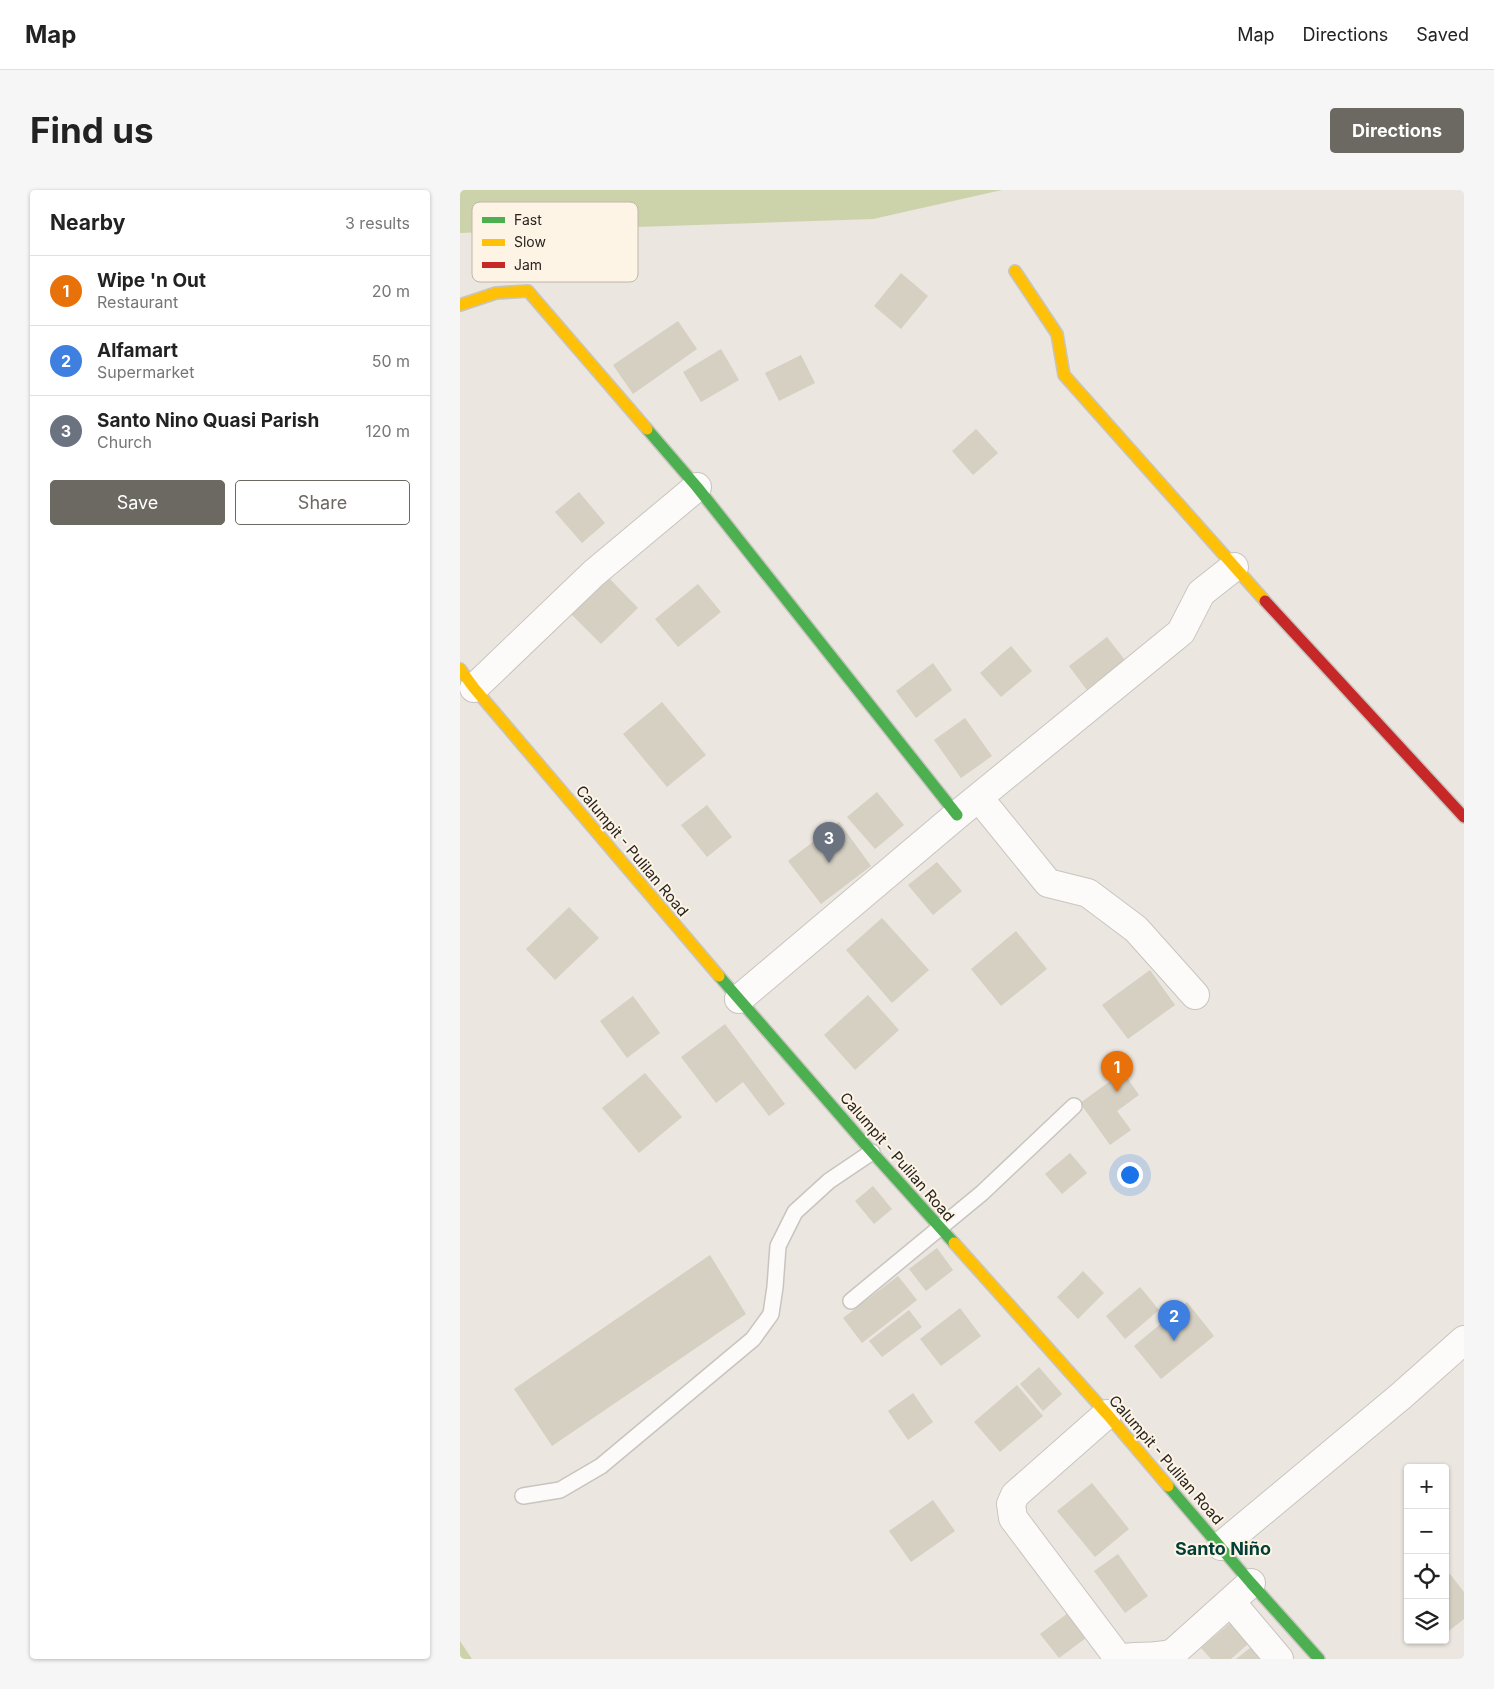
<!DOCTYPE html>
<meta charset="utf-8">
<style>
:root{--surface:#fff;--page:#f6f6f6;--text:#222;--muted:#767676;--line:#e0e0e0;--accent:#6c6862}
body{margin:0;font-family:Inter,sans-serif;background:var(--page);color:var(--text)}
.controls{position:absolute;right:15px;bottom:15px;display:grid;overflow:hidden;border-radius:5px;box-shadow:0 1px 4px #0004}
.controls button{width:45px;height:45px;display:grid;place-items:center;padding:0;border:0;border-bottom:1px solid var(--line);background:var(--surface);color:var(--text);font:25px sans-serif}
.you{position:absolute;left:669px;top:984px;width:18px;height:18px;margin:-12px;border:4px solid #fff;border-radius:50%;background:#1a73e8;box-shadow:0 0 0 8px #1a73e833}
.badge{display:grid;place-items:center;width:32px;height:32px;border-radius:50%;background:var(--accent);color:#fff;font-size:16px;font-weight:700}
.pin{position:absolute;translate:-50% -41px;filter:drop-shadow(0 1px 2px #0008)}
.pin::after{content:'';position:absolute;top:26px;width:18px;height:15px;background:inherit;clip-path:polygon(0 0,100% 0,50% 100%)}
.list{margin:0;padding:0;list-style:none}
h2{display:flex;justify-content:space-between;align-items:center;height:65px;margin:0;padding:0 20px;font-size:21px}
h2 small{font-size:16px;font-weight:400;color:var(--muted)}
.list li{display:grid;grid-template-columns:32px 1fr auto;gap:15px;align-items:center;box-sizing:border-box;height:70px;padding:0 20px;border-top:1px solid var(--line)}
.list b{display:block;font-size:19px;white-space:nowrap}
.list p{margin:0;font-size:16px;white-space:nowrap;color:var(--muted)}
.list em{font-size:16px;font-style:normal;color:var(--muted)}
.actions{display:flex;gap:10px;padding:15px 20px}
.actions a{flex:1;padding:11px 0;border:1px solid var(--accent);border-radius:5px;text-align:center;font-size:18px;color:var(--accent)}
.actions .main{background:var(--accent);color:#fff}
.icon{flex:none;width:28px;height:28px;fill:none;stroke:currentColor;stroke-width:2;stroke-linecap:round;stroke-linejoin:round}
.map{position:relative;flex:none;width:1004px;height:1469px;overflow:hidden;border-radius:5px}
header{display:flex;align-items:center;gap:30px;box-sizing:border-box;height:70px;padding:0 25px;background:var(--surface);border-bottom:1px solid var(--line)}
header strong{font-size:24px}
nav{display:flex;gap:28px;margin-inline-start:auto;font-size:18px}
.intro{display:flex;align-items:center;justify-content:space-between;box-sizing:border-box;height:120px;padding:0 30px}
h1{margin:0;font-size:35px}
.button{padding:12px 22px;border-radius:5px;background:var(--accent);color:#fff;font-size:18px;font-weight:700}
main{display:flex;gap:30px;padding:0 30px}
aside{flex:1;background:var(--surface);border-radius:5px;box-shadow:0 1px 4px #0004}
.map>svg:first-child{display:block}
.water{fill:#ccd3aa}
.building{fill:#d5d0c2}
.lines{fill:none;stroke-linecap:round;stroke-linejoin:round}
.lane-casing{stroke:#c8c4bf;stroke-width:18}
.street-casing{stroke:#c8c4bf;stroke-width:30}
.fast-casing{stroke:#c8c4bf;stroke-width:14}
.slow-casing{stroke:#c8c4bf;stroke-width:14}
.jam-casing{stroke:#c8c4bf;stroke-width:14}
.lane{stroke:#fcfbfa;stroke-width:15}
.street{stroke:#fcfbfa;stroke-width:28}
.fast{stroke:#4caf50;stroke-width:11}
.slow{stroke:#ffc107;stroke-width:11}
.jam{stroke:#c62828;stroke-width:11}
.labels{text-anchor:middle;stroke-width:4;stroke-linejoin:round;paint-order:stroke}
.street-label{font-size:15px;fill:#27241f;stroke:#fef4e6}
.quarter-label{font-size:18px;font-weight:bold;fill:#003f38;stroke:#fef4e6}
.key{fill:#fef4e6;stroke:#beb6aa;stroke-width:1}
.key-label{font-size:14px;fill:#27241f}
</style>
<header>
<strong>Map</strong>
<nav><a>Map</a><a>Directions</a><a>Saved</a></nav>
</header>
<div class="intro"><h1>Find us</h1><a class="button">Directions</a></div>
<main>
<aside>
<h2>Nearby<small>3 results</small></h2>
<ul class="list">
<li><span class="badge" style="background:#e8710a">1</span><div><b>Wipe 'n Out</b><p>Restaurant</p></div><em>20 m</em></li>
<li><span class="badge" style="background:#3f7fe0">2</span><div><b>Alfamart</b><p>Supermarket</p></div><em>50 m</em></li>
<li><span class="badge" style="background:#6b7280">3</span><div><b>Santo Nino Quasi Parish</b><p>Church</p></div><em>120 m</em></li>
</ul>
<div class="actions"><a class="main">Save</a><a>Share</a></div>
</aside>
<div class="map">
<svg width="1004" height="1469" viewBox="0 0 1004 1469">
<rect width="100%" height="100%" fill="#ebe6df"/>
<g class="water">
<polygon points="0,0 542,0 413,29 0,43"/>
<polygon points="0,1451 12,1469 0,1469"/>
</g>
<g class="building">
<polygon points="441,83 468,106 441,139 414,116"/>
<polygon points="218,131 237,159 173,204 153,175"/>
<polygon points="261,159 279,190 241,212 223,182"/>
<polygon points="341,165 355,193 319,211 305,183"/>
<polygon points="516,239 538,263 513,285 492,261"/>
<polygon points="119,302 145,333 122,353 95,322"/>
<polygon points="147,386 178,418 141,454 110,423"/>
<polygon points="238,394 261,422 218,457 195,429"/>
<polygon points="647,447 671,478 632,507 609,476"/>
<polygon points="551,456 572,481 541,507 520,483"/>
<polygon points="473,473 492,500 456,528 436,501"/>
<polygon points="202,512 246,565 207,597 163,544"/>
<polygon points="505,528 532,566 501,588 474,550"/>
<polygon points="417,602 444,635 415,659 387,627"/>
<polygon points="247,615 272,647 247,667 221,635"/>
<polygon points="379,632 411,676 361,714 328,671"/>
<polygon points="477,672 502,701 473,725 448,695"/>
<polygon points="109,717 139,748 95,790 66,759"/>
<polygon points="422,728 469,780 432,813 386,760"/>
<polygon points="556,741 587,779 541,816 511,779"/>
<polygon points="690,780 715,815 668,849 642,815"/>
<polygon points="408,805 439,840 395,880 364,845"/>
<polygon points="173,806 200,843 167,868 140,831"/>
<polygon points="265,834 325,914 309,926 283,892 256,913 221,867"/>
<polygon points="663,882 679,905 657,921 671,940 650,955 620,913"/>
<polygon points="185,883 222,927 179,963 142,918"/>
<polygon points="610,963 627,983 602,1004 585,984"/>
<polygon points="413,996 432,1019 414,1034 395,1011"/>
<polygon points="477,1058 493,1080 466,1101 449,1079"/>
<polygon points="250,1065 286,1124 92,1256 54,1199"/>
<polygon points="623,1081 644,1103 618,1129 597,1107"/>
<polygon points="438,1086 457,1110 402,1153 383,1128"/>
<polygon points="680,1097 699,1120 665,1149 646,1126"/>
<polygon points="727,1112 754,1146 701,1189 674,1156"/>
<polygon points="500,1118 521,1146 481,1176 460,1149"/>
<polygon points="449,1120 462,1137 422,1167 409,1151"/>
<polygon points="579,1177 602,1204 583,1221 560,1194"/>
<polygon points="557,1195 583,1226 540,1262 514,1232"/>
<polygon points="453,1203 473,1232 448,1250 428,1221"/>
<polygon points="632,1293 669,1339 635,1367 597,1321"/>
<polygon points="473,1310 495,1341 451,1372 429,1341"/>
<polygon points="658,1364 688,1406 665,1423 634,1381"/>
<polygon points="990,1384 1004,1402 1004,1429 985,1444 985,1388"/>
<polygon points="616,1417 634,1442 599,1468 580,1444"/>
<polygon points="770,1433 788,1454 771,1469 751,1469 741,1458"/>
<polygon points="795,1454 807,1469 776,1469"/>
</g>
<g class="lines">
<defs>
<g id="lane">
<polyline points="391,1111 522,1003 614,916"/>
<polyline points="63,1306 100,1300 141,1276 293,1149 311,1124 315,1097 318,1056 335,1022 369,991 412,962"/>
</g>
<g id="street">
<polyline points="14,498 134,383 237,297"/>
<polyline points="519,608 588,693 628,703 676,739 735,805"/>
<polyline points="279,809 497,625 721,442 741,403 774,377"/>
<polyline points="647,1224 555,1305 551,1314 553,1328 659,1469"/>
<polyline points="761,1356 941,1206 1004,1150"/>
<polyline points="771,1412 819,1469"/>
<path d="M 659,1469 C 677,1465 695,1469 713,1463 L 791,1393"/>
</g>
<g id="fast">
<polyline points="187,239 237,297 497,625"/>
<polyline points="259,786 412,962 494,1053"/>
<polyline points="708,1296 791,1393 859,1469"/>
</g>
<g id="slow">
<polyline points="555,81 597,144 604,185 805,411"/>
<polyline points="0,115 36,103 68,101 187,239"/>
<polyline points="0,479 14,498 259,786"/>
<polyline points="494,1053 647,1224 708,1296"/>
</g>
<polyline id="jam" points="805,411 1004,627"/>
</defs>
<use href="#lane" class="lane-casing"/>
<use href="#street" class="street-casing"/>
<use href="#fast" class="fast-casing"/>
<use href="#slow" class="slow-casing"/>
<use href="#jam" class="jam-casing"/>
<use href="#lane" class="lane"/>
<use href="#street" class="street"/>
<use href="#fast" class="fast"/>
<use href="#slow" class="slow"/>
<use href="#jam" class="jam"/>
</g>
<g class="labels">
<g class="street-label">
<text transform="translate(172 661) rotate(50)" y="5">Calumpit - Pulilan Road</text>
<text transform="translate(437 967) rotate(49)" y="5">Calumpit - Pulilan Road</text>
<text transform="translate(706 1270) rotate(49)" y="5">Calumpit - Pulilan Road</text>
</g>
<g class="quarter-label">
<text x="763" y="1365">Santo Niño</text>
</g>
</g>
<rect x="12" y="12" width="166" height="80" rx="8" class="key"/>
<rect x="22" y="27" width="23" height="6" fill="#4caf50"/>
<rect x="22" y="49" width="23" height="7" fill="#ffc107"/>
<rect x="22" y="72" width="23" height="6" fill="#c62828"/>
<g class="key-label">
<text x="54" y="35">Fast</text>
<text x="54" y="57">Slow</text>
<text x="54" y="80">Jam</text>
</g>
</svg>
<div class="controls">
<button>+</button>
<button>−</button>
<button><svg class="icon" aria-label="locate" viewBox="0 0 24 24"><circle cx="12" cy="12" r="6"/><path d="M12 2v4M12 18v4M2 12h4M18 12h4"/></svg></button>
<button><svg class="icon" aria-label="layers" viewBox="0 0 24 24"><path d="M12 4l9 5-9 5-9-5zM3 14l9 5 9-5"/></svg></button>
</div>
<div class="you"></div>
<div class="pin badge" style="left:657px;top:902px;background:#e8710a">1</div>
<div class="pin badge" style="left:714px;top:1151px;background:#3f7fe0">2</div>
<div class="pin badge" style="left:369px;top:673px;background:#6b7280">3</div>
</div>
</main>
